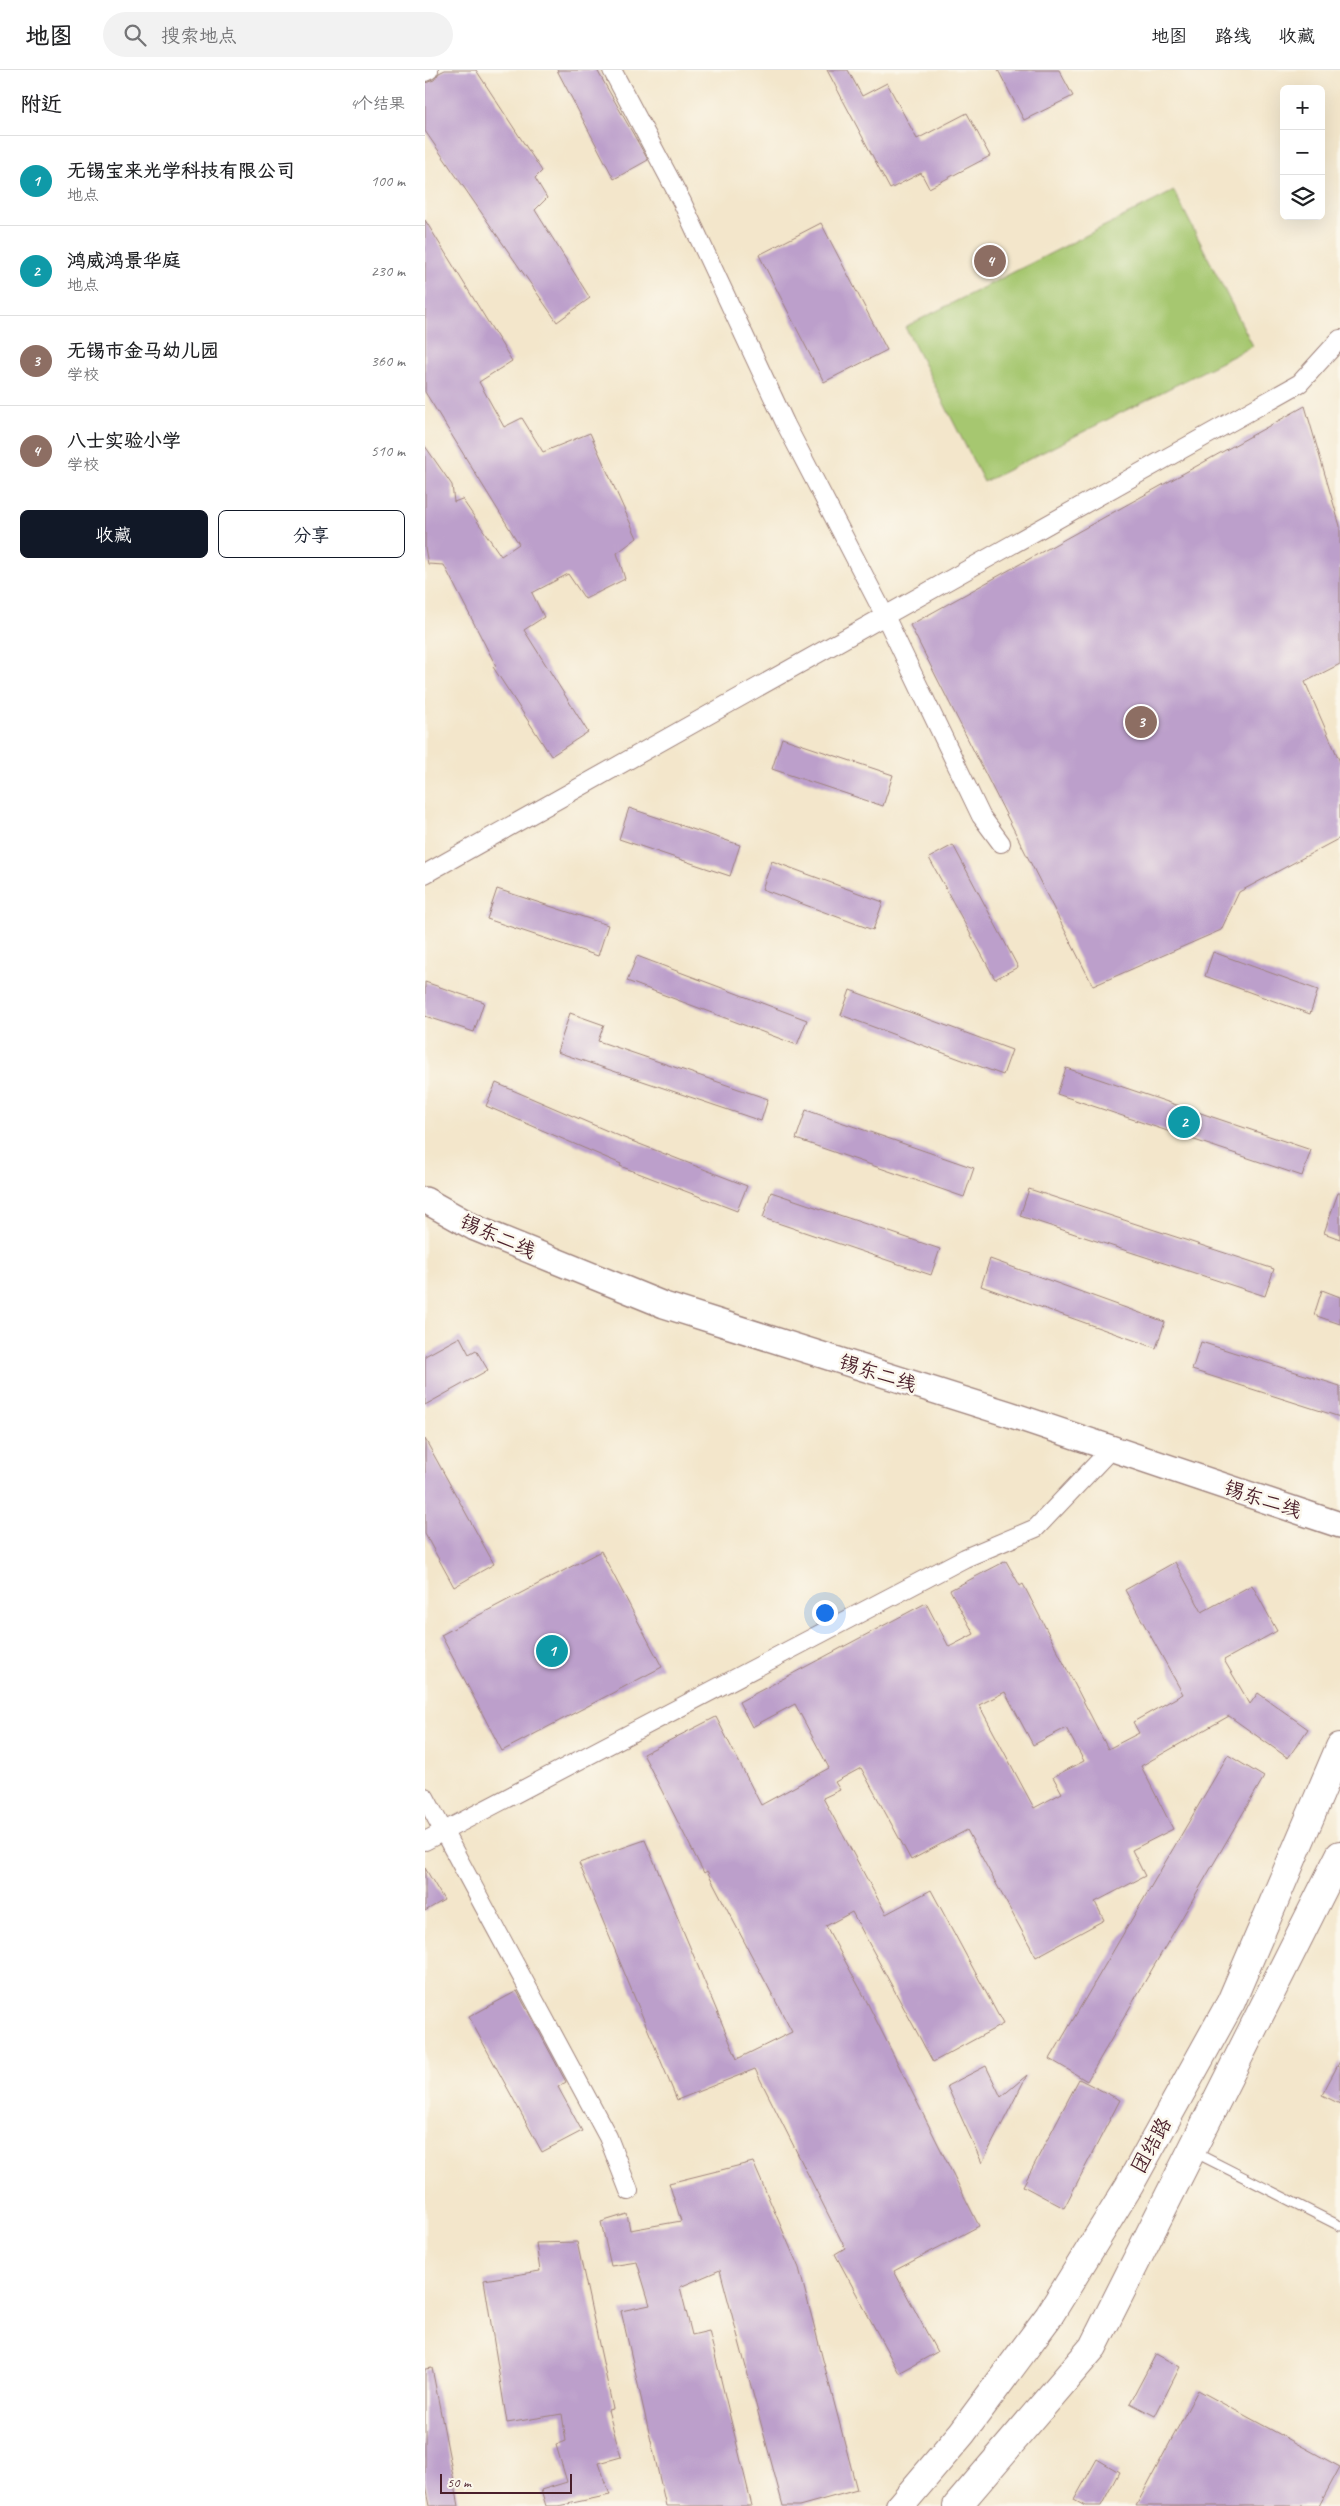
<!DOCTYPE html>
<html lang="zh">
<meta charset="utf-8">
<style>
:root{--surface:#fff;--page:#f2f2f2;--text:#202124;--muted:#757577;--line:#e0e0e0;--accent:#111827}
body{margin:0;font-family:Caveat,"LXGW WenKai TC",sans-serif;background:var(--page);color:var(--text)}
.controls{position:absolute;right:15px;top:15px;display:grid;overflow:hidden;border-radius:8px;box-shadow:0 5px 20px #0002}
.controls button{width:45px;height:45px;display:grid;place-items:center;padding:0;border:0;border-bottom:1px solid var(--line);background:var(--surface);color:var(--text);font:25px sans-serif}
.scale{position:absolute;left:15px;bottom:12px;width:132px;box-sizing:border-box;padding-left:5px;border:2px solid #4a1f2b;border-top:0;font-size:14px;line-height:18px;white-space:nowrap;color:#4a1f2b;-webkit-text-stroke:4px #fbf7ec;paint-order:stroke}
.you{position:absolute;left:399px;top:1542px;width:18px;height:18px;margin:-12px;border:4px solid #fff;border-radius:50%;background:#1a73e8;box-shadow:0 0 0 8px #1a73e833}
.badge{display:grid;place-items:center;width:32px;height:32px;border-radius:50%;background:var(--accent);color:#fff;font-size:16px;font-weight:700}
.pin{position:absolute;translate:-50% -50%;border:2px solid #fff;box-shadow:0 1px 5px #0006}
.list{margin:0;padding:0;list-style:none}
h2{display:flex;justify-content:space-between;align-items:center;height:65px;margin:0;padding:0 20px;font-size:21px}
h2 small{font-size:16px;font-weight:400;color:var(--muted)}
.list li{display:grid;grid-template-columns:32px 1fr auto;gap:15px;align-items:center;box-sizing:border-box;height:90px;padding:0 20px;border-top:1px solid var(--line)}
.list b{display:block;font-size:19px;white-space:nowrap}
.list p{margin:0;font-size:16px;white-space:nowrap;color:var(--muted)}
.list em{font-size:16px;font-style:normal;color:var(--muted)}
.actions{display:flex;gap:10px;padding:15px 20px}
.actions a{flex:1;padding:11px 0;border:1px solid var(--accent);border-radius:8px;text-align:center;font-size:18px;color:var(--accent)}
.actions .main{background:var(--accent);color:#fff}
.icon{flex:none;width:28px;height:28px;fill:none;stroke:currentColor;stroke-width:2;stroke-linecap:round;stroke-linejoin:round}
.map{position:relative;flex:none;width:915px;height:2436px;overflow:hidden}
header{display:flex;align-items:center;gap:30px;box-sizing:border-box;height:70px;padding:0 25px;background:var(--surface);border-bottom:1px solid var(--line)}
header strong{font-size:24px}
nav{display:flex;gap:28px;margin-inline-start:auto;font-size:18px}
.search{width:350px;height:45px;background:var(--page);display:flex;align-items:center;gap:12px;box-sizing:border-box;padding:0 18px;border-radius:28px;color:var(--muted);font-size:19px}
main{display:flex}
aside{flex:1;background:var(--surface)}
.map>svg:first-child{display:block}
.green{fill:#a6c76f;stroke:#78734d}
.building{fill:#bc9fcb;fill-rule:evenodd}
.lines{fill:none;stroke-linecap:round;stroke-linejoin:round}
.lane-casing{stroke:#9e827b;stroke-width:11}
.street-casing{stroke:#9e827b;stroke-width:20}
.secondary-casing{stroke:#9e827b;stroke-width:28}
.primary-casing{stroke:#9e827b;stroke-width:30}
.lane{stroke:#fff;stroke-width:9}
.street{stroke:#fff;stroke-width:18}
.secondary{stroke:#fff;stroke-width:25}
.primary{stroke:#fff;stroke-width:28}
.labels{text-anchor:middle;stroke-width:5;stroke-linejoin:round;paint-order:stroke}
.street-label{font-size:20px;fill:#4a1f2b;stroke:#fbf7ec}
</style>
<header>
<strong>地图</strong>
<div class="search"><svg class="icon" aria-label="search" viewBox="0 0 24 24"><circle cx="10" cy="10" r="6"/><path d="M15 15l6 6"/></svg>搜索地点</div>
<nav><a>地图</a><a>路线</a><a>收藏</a></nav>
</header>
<main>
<aside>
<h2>附近<small>4个结果</small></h2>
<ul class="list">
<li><span class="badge" style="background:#0f9aa8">1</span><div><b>无锡宝来光学科技有限公司</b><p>地点</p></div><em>100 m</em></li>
<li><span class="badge" style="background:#0f9aa8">2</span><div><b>鸿威鸿景华庭</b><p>地点</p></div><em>230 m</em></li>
<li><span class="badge" style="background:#8d6e63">3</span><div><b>无锡市金马幼儿园</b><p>学校</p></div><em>360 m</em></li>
<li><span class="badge" style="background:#8d6e63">4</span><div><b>八士实验小学</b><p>学校</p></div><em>510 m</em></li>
</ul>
<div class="actions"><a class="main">收藏</a><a>分享</a></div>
</aside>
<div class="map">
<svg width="915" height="2436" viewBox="0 0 915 2436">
<rect width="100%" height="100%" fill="#fbf7ec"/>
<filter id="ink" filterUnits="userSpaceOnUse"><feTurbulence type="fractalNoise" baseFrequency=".02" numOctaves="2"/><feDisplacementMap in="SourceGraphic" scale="10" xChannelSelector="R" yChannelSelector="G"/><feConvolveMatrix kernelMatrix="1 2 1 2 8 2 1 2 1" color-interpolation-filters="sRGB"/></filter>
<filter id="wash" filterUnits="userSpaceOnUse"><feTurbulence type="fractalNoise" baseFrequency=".0096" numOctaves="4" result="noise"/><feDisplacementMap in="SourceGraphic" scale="20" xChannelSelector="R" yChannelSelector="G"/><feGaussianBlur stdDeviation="1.12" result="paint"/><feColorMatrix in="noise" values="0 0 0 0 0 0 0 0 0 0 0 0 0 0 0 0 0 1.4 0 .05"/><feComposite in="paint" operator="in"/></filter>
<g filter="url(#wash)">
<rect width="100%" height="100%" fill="#f3e6cb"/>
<polygon class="green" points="749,121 828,276 559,412 480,257"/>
<g id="blocks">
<g class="building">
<polygon points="20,0 51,0 117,101 110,108 122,128 110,140 165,228 132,252 0,61 0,13 9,10 14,3"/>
<polygon points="132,0 172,0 223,90 189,109"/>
<polygon points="402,0 423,0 437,26 462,13 492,69 542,43 565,86 504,118 496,103 465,119"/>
<polygon points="573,0 634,0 648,26 599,50"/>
<polygon points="0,150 87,291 54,312 79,357 97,348 118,382 165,363 212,468 192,483 200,509 160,529 143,504 107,523 119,547 99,560 163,662 126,686 68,597 71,596 19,495 3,494 0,478 0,376 27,415 29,432 37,429 76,486 94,474 0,322"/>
<polygon points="396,153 462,280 399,312 334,185"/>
<polygon points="880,336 915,456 915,594 880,612 915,692 915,768 814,822 796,860 668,916 485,555"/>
<polygon points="357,668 468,705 458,736 347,699"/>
<polygon points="204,738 315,775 305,806 194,769"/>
<polygon points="528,775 593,897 570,909 504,788"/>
<polygon points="347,791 458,832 448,860 337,819"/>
<polygon points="72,819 183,855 173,886 62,849"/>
<polygon points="788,882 893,920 885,944 780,906"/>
<polygon points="212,886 382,950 372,975 202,911"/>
<polygon points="0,912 59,932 49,962 0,946"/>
<polygon points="425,920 587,980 578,1005 416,945"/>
<polygon points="145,943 179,955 173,971 343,1029 336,1051 132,982"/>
<polygon points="641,998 886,1080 877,1106 632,1024"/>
<polygon points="71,1013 199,1068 322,1116 312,1141 195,1096 196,1094 61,1036"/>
<polygon points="381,1040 549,1098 539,1127 371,1069"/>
<polygon points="604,1119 849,1199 840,1226 595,1146"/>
<polygon points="346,1122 515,1179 506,1205 338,1148"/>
<polygon points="913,1123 915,1123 915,1169 899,1163"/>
<polygon points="565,1189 740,1252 731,1278 556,1216"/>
<polygon points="897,1220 915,1227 915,1254 889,1245"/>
<polygon points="35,1267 44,1284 51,1280 63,1300 0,1335 0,1286"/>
<polygon points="776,1272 915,1316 915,1347 767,1300"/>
<polygon points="0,1369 69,1494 29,1517 0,1464"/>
<polygon points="176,1481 237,1597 77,1681 16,1565"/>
<path d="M 581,1491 L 595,1516 L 598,1514 L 683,1679 L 714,1663 L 708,1652 L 758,1624 L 700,1520 L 750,1492 L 777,1542 L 827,1515 L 852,1561 L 799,1590 L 825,1634 L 833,1623 L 883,1659 L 863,1688 L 804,1646 L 716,1696 L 748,1759 L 707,1780 L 720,1806 L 670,1832 L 679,1850 L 611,1887 L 542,1760 L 486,1790 L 436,1698 L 410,1712 L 415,1720 L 398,1728 L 461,1844 L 506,1820 L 578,1954 L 508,1992 L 427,1842 L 401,1856 L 439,1926 L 554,2156 L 469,2201 L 512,2282 L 474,2303 L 410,2184 L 420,2178 L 330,1999 L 252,2030 L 154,1793 L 220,1770 L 312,1989 L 367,1962 L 282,1801 L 279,1803 L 218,1684 L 291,1647 L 336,1735 L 404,1698 L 370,1634 L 327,1657 L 314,1632 L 501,1533 L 524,1577 L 549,1564 L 525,1520 ZM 580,1622 L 608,1675 L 641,1658 L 659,1691 L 628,1707 L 637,1723 L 609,1738 L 554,1635 Z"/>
<polygon points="803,1685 839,1707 662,2011 625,1989"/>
<polygon points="0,1798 19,1830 0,1841"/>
<polygon points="92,1921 141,2012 133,2017 157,2061 117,2082 44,1947"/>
<polygon points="915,1991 915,2034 897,2025"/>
<polygon points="561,1996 576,2027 602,2005 557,2093 522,2016"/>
<polygon points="654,2009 695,2030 639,2138 598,2116"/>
<polygon points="328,2092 374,2198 432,2420 374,2436 358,2436 295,2200 255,2217 267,2265 284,2261 327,2436 241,2436 196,2241 225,2235 212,2192 186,2196 176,2152 202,2144 205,2160 256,2151 244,2113"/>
<polygon points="152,2172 188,2339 183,2340 196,2387 174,2393 185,2425 133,2436 121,2436 116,2420 142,2412 131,2375 141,2371 137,2344 82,2353 59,2210 115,2201 111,2173"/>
<polygon points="731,2284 755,2297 730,2346 705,2333"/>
<polygon points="7,2298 34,2436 5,2436 0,2411 0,2299"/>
<polygon points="773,2320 915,2397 894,2436 711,2436"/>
<polygon points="672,2389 694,2402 676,2436 660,2436 649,2430"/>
</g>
</g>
</g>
<g filter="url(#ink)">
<use href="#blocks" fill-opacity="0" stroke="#9e827b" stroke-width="1"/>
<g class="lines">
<defs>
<polyline id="lane" points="769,2082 915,2156"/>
<g id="street">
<polyline points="187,0 257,132 361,355 460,546 556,746 576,773"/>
<polyline points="0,2 4,0"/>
<polyline points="0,804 875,313 915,269"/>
<polyline points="0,1727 183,2067 204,2121"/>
<polyline points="0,1771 540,1488 611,1458 686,1379"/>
</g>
<polyline id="secondary" points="0,1130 50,1158 239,1235 584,1344 915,1455"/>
<g id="primary">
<polyline points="475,2436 537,2363 624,2246 704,2116 806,1932 915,1677"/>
<polyline points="532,2436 668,2277 915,1785"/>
</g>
</defs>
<use href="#lane" class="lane-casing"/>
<use href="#street" class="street-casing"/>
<use href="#secondary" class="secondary-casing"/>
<use href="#primary" class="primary-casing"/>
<use href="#lane" class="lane"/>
<use href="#street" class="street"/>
<use href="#secondary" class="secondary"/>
<use href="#primary" class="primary"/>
</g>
</g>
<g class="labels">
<g class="street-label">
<text transform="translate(73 1166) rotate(24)" y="7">锡东二线</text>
<text transform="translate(453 1303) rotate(18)" y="7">锡东二线</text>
<text transform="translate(838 1429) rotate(18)" y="7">锡东二线</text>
<text transform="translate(726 2075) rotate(-61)" y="7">团结路</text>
</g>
</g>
</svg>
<div class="controls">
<button>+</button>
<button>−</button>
<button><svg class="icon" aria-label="layers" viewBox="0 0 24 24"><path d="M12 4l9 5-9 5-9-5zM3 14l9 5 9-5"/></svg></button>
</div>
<div class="scale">50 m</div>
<div class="you"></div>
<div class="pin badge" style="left:127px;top:1581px;background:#0f9aa8">1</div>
<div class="pin badge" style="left:759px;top:1052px;background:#0f9aa8">2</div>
<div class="pin badge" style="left:716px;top:652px;background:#8d6e63">3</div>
<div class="pin badge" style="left:565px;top:191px;background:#8d6e63">4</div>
</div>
</main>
